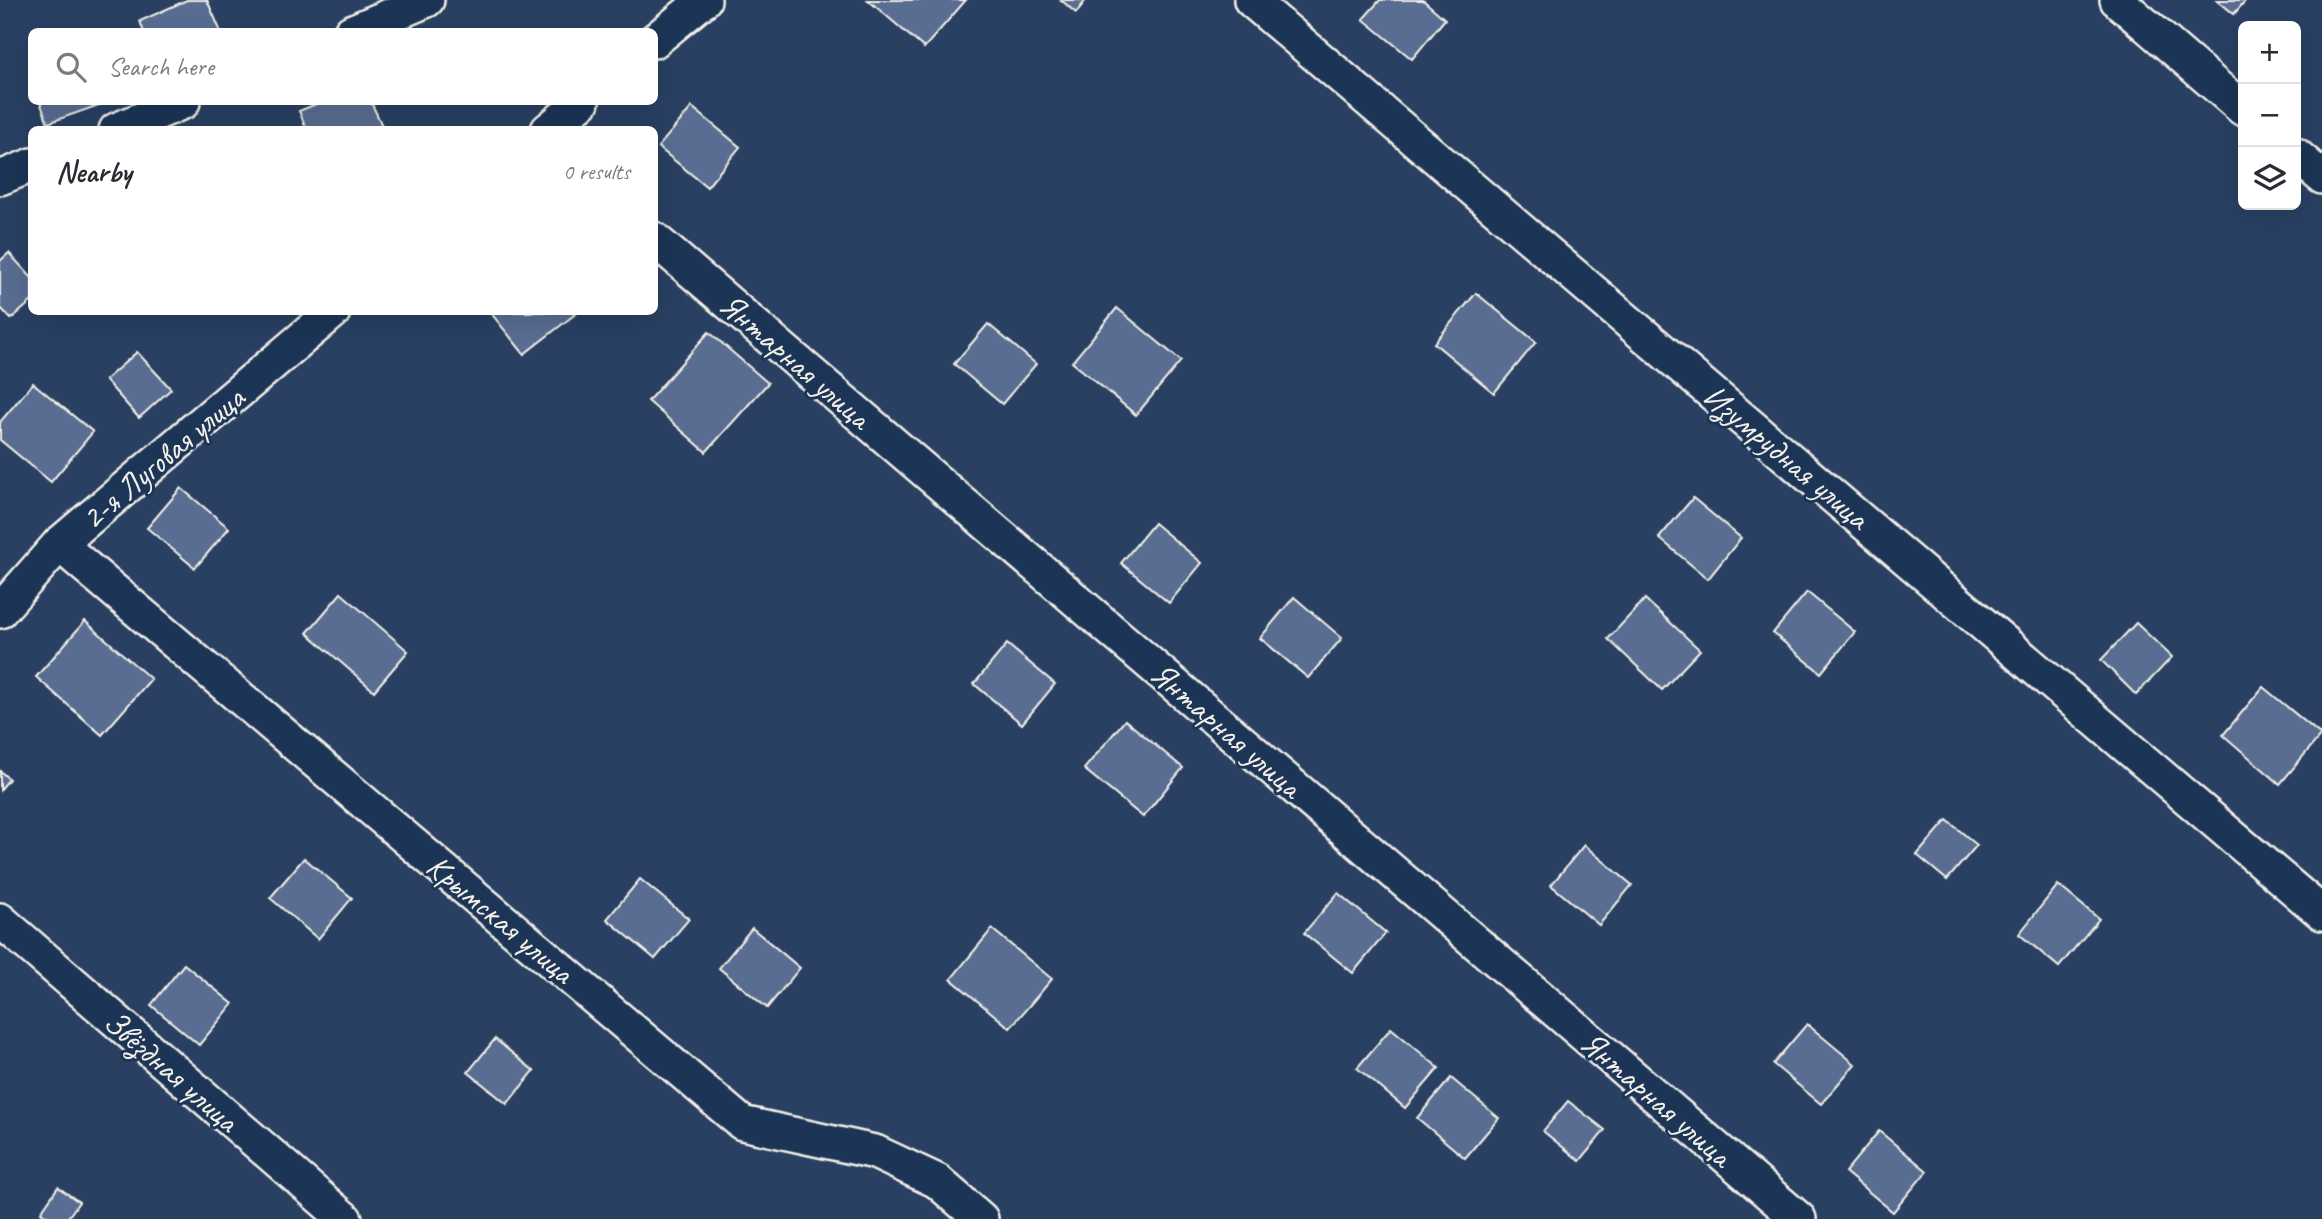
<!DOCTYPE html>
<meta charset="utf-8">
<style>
:root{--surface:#fff;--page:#f7f7f7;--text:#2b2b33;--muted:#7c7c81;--line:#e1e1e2}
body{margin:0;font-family:Caveat,sans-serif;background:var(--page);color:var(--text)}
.controls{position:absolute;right:21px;top:21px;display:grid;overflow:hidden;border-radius:10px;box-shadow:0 7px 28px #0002}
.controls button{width:63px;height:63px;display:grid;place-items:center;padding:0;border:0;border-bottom:2px solid var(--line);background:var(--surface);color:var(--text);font:35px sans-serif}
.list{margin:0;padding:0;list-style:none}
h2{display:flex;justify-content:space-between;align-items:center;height:91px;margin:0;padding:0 28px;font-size:30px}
h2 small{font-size:23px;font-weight:400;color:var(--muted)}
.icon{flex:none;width:38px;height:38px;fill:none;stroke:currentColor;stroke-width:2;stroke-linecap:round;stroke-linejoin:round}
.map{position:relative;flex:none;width:2322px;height:1219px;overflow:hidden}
.search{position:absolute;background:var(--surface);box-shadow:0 7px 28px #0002;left:28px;top:28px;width:630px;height:77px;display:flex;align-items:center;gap:18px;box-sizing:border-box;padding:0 24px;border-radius:10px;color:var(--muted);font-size:26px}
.panel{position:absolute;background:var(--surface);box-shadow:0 7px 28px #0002;left:28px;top:126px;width:630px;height:189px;border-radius:10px}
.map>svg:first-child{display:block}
.building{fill:#596d91;stroke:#f4f1e8;stroke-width:2}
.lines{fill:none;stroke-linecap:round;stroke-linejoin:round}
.street-casing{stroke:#f4f1e8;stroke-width:38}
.street{stroke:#1d3557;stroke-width:33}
.labels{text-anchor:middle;stroke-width:6;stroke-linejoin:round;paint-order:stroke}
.street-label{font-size:33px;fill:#f4f1e8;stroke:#1d3557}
</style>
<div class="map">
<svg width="2322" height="1219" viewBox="0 0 2322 1219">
<rect width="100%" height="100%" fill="#294063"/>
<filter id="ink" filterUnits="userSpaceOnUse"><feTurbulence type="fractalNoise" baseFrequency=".0143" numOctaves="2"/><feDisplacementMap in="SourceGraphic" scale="14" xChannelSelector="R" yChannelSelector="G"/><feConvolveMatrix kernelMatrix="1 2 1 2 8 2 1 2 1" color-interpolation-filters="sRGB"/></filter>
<g filter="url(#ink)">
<g class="building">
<polygon points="187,0 207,0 221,32 144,32 140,21"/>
<polygon points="868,0 966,0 924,48"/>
<polygon points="1061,0 1086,0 1076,13"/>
<polygon points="1380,0 1423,0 1445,19 1412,59 1363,19"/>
<polygon points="2217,0 2246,0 2234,14"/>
<polygon points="40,102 101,102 102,104 48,123"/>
<polygon points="321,102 371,102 384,130 307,130 299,111"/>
<polygon points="692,107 740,147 707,187 658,147"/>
<polygon points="9,253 32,278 32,301 11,319 0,307 0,261"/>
<polygon points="1476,293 1536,342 1494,393 1434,343"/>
<polygon points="1117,308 1181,361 1136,415 1072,362"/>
<polygon points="490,312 578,312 524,354"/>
<polygon points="988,324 1036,364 1002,404 954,364"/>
<polygon points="709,332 768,383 706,452 648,401"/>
<polygon points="137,352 171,389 139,418 105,380"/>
<polygon points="33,383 93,432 51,482 0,440 0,422"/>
<polygon points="181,488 229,528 195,568 147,528"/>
<polygon points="1693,498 1741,538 1708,579 1659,538"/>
<polygon points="1154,523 1202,563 1169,603 1121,563"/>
<polygon points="1807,592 1855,632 1821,673 1773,633"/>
<polygon points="341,593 408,651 374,691 307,633"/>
<polygon points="1294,597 1342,638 1308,678 1260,638"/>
<polygon points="1645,599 1700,650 1662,690 1608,639"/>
<polygon points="85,621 151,679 102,735 36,677"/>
<polygon points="2136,623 2172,657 2136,695 2101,660"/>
<polygon points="1007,644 1055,684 1022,724 974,684"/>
<polygon points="2263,687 2321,735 2280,784 2223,735"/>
<polygon points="1125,720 1183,768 1143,817 1084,769"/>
<polygon points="0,771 9,779 0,790"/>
<polygon points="1947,820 1977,845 1947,880 1917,855"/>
<polygon points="1584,845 1632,885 1599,925 1551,885"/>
<polygon points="304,858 352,898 318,939 270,898"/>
<polygon points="640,879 689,919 655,959 607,919"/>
<polygon points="2058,885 2099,919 2059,967 2019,934"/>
<polygon points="1338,893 1386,933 1353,973 1304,933"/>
<polygon points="752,928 800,968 767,1008 719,968"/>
<polygon points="992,929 1052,979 1010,1028 951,979"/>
<polygon points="184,964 233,1004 199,1045 151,1005"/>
<polygon points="1807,1024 1855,1064 1821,1104 1773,1064"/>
<polygon points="1391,1028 1439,1068 1405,1108 1357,1068"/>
<polygon points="495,1039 534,1071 507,1104 468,1072"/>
<polygon points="1451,1078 1499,1118 1465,1158 1417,1118"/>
<polygon points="1568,1101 1605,1130 1580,1161 1543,1131"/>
<polygon points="1879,1131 1927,1171 1893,1212 1845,1172"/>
<polygon points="58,1187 79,1202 67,1219 51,1219 41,1212"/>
</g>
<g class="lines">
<defs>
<g id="street">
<polyline points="1251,0 2322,913"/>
<polyline points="2117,0 2243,109"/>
<polyline points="351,32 427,0"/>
<polyline points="654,41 704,0"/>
<polyline points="116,130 183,102"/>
<polyline points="548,130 582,102"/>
<polyline points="2296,155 2322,177"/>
<polyline points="0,178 32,165"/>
<polyline points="654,239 1799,1219"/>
<polyline points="59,544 742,1123 875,1152 937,1181 981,1219"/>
<polyline points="0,611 59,544 333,312"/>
<polyline points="0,920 345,1219"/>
</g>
</defs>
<use href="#street" class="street-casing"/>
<use href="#street" class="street"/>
</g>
</g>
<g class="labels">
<g class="street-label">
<text transform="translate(796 360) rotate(41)" y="12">Янтарная улица</text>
<text transform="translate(1787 456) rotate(40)" y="12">Изумрудная улица</text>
<text transform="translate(162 457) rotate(-40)" y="12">2-я Луговая улица</text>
<text transform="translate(1227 729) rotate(41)" y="12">Янтарная улица</text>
<text transform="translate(501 918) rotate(40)" y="12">Крымская улица</text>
<text transform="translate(172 1070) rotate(41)" y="12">Звёздная улица</text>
<text transform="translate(1657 1098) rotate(41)" y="12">Янтарная улица</text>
</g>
</g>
</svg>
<div class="controls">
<button>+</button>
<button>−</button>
<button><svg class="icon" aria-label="layers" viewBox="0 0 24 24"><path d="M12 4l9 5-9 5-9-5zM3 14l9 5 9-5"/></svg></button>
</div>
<div class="search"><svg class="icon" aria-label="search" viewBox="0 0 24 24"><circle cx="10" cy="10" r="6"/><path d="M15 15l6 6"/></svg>Search here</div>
<section class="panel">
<h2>Nearby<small>0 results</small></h2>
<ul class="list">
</ul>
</section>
</div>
